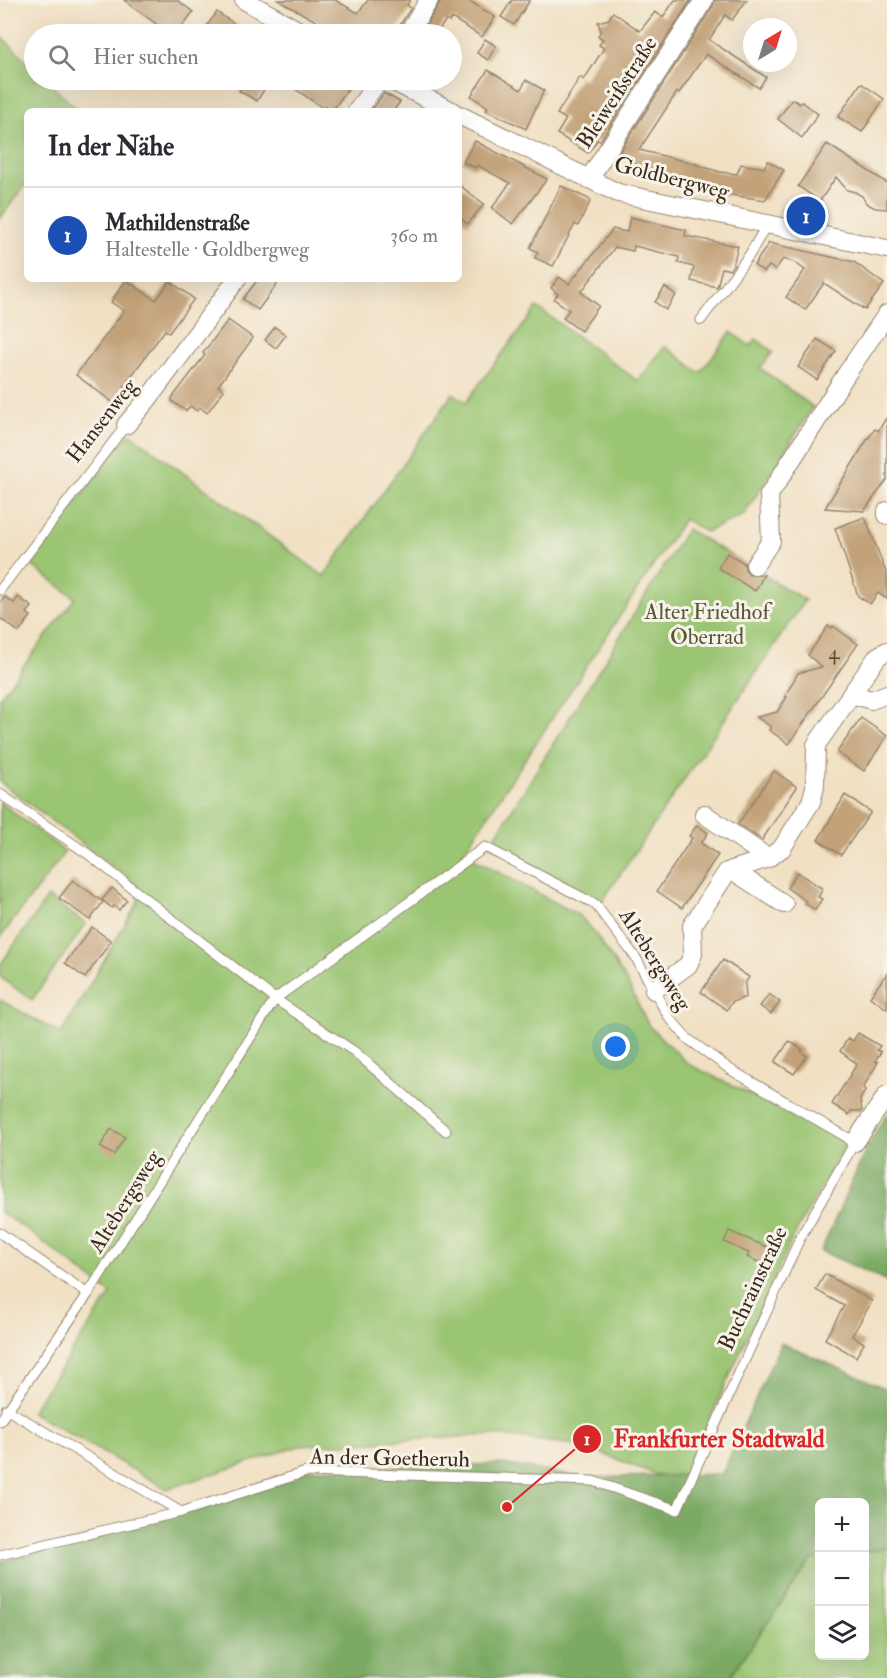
<!DOCTYPE html>
<html lang="de">
<meta charset="utf-8">
<style>
:root{--surface:#fff;--page:#f2f2f3;--text:#2b2b33;--muted:#7c7c81;--line:#e1e1e2;--accent:#2563eb}
body{margin:0;font-family:"IM FELL Double Pica",serif;background:var(--page);color:var(--text)}
.controls{position:absolute;right:18px;bottom:18px;display:grid;overflow:hidden;border-radius:9px;box-shadow:0 6px 24px #0002}
.controls button{width:54px;height:54px;display:grid;place-items:center;padding:0;border:0;border-bottom:2px solid var(--line);background:var(--surface);color:var(--text);font:30px sans-serif}
.compass{position:absolute;left:743px;top:18px;width:54px;height:54px;border-radius:50%;background:var(--surface);box-shadow:0 6px 24px #0002;rotate:38deg}
.you{position:absolute;left:616px;top:1047px;width:21px;height:21px;margin:-15px;border:4px solid #fff;border-radius:50%;background:#1a73e8;box-shadow:0 0 0 9px #1a73e833}
.badge{display:grid;place-items:center;width:39px;height:39px;border-radius:50%;background:var(--accent);color:#fff;font-size:20px;font-weight:700}
.pin{position:absolute;translate:-50% -50%;border:3px solid #fff;box-shadow:0 2px 6px #0006}
.list{margin:0;padding:0;list-style:none}
h2{display:flex;justify-content:space-between;align-items:center;height:78px;margin:0;padding:0 24px;font-size:26px}
h2 small{font-size:20px;font-weight:400;color:var(--muted)}
.list li{display:grid;grid-template-columns:39px 1fr auto;gap:18px;align-items:center;box-sizing:border-box;height:96px;padding:0 24px;border-top:2px solid var(--line)}
.list b{display:block;font-size:22px;white-space:nowrap}
.list p{margin:0;font-size:20px;white-space:nowrap;color:var(--muted)}
.list em{font-size:20px;font-style:normal;color:var(--muted)}
.icon{flex:none;width:33px;height:33px;fill:none;stroke:currentColor;stroke-width:2;stroke-linecap:round;stroke-linejoin:round}
.map{position:relative;flex:none;width:887px;height:1678px;overflow:hidden}
.search{position:absolute;background:var(--surface);box-shadow:0 6px 24px #0002;left:24px;top:24px;width:438px;height:66px;display:flex;align-items:center;gap:15px;box-sizing:border-box;padding:0 21px;border-radius:33px;color:var(--muted);font-size:22px}
.panel{position:absolute;background:var(--surface);box-shadow:0 6px 24px #0002;left:24px;top:108px;width:438px;height:174px;border-radius:9px}
.map>svg:first-child{display:block}
.green{fill:#9ac572;stroke:#6a7848;stroke-width:1.5}
.forest{fill:#7baa64;stroke:#5b6a41;stroke-width:1.5}
.building{fill:#c3a279}
.lines{fill:none;stroke-linecap:round;stroke-linejoin:round}
.lane-casing{stroke:#968570;stroke-width:11}
.street-casing{stroke:#968570;stroke-width:20}
.lane{stroke:#fff;stroke-width:9}
.street{stroke:#fff;stroke-width:18}
.labels{text-anchor:middle;stroke-width:6;stroke-linejoin:round;paint-order:stroke}
.number-label{font-size:20px;fill:#5d4835}
.street-label{font-size:22px;fill:#3b2a1e;stroke:#f7f3e8}
.park-label{font-size:22px;fill:#585837;stroke:#f7f3e8}
.leader{fill:none;stroke:#d62828;stroke-width:2}
.callout-dot{fill:#d62828;stroke:#f7f3e8;stroke-width:2}
.mark-label{font-size:18px;text-anchor:middle;font-weight:bold;fill:#fff}
.callout-label{font-size:24px;text-anchor:middle;font-weight:bold;fill:#d62828;stroke:#f7f3e8;stroke-width:6;stroke-linejoin:round;paint-order:stroke}
</style>
<div class="map">
<svg width="887" height="1678" viewBox="0 0 887 1678">
<rect width="100%" height="100%" fill="#f7f3e8"/>
<filter id="ink" filterUnits="userSpaceOnUse"><feTurbulence type="fractalNoise" baseFrequency=".0167" numOctaves="2"/><feDisplacementMap in="SourceGraphic" scale="12" xChannelSelector="R" yChannelSelector="G"/><feConvolveMatrix kernelMatrix="1 2 1 2 8 2 1 2 1" color-interpolation-filters="sRGB"/></filter>
<filter id="wash" filterUnits="userSpaceOnUse"><feTurbulence type="fractalNoise" baseFrequency=".008" numOctaves="4" result="noise"/><feDisplacementMap in="SourceGraphic" scale="24" xChannelSelector="R" yChannelSelector="G"/><feGaussianBlur stdDeviation="1.35" result="paint"/><feColorMatrix in="noise" values="0 0 0 0 0 0 0 0 0 0 0 0 0 0 0 0 0 1.4 0 .05"/><feComposite in="paint" operator="in"/></filter>
<g filter="url(#wash)">
<rect width="100%" height="100%" fill="#f1e0c3"/>
<g class="green">
<polygon points="0,35 34,68 34,80 46,80 79,111 27,111 27,182 0,219"/>
<polygon points="537,307 638,381 665,346 700,373 731,332 750,346 756,339 773,352 760,368 813,407 744,515 706,532 684,519 463,853 580,916 597,936 627,982 649,1026 688,1064 847,1142 793,1237 680,1484 583,1446 494,1435 299,1446 167,1489 31,1412 111,1294 26,1229 0,1212 0,1000 61,1034 138,902 138,886 0,782 0,697 75,598 30,564 129,433 324,576 453,393 466,402"/>
<polygon points="687,529 805,600 601,903 490,845"/>
<polygon points="0,802 65,852 0,938"/>
<polygon points="48,897 86,924 32,1000 0,977 0,965"/>
<polygon points="887,1548 887,1678 729,1678 811,1560 819,1558 820,1656 864,1656 865,1552"/>
</g>
<g class="forest">
<polygon points="887,1113 887,1281 821,1251 867,1147"/>
<polygon points="781,1343 887,1389 887,1548 865,1552 864,1502 820,1502 819,1558 811,1560 729,1678 0,1678 0,1562 180,1512 308,1469 503,1464 585,1478 722,1474"/>
</g>
<g id="blocks">
<g class="building">
<polygon points="124,0 177,0 193,12 176,34 155,34 160,27"/>
<polygon points="278,0 335,0 358,13 368,0 410,0 407,5 411,8 398,28 397,34 339,34"/>
<polygon points="441,0 468,0 495,17 482,37 452,18 449,22 446,20 436,34 421,34"/>
<polygon points="512,0 530,0 514,25 501,17"/>
<polygon points="675,0 691,0 600,141 597,140 588,153 557,134 566,119 557,114 580,77 584,80 604,48 599,45 603,39 598,36 601,31 598,22 609,19 613,12 640,31 655,12 663,17"/>
<polygon points="715,0 747,0 732,20 725,15 709,40 766,77 759,88 706,54 679,93 677,92 639,150 697,164 697,165 720,172 737,174 741,164 764,168 768,161 784,170 765,200 724,194 724,196 635,175 638,165 619,153 713,6"/>
<polygon points="217,12 249,34 201,34"/>
<polygon points="485,39 496,46 488,60 477,53"/>
<polygon points="488,70 521,90 526,80 544,90 526,129 486,110 488,107 471,96"/>
<polygon points="246,80 270,80 257,101 239,91"/>
<polygon points="282,80 341,80 350,86 332,111 325,106 323,108"/>
<polygon points="861,83 884,99 862,132 838,117"/>
<polygon points="384,93 400,102 393,111 371,111"/>
<polygon points="792,99 800,104 802,102 818,114 802,138 778,119"/>
<polygon points="475,141 547,179 513,224 492,208 510,183 477,165 475,168 463,162"/>
<polygon points="827,144 887,183 887,209 875,208 866,203 862,196 855,192 847,190 836,177 820,201 798,186"/>
<polygon points="459,185 484,204 468,224 459,217"/>
<polygon points="561,186 591,200 578,226 575,224 553,266 535,258 538,252 530,248"/>
<polygon points="630,217 686,230 685,236 738,246 733,265 730,270 722,268 717,287 691,281 694,267 678,263 679,257 634,246 633,251 615,247 581,292 599,306 581,331 563,318 569,310 554,299 558,294 551,288 559,277 569,284 613,229 627,232"/>
<polygon points="769,243 854,262 884,284 865,310 824,283 805,310 786,297 805,270 794,262 783,259 775,270 769,266 764,272 754,265"/>
<polygon points="258,279 281,279 258,310 243,299"/>
<polygon points="126,280 156,300 170,281 194,299 169,333 165,330 124,386 126,388 115,404 76,375 124,311 111,302"/>
<polygon points="665,287 676,295 666,310 655,302"/>
<polygon points="228,320 253,338 218,386 224,390 207,413 200,407 197,411 190,406 186,411 172,401 172,398 205,355 203,353"/>
<polygon points="275,327 286,335 276,348 265,340"/>
<polygon points="817,339 836,351 817,380 798,367"/>
<polygon points="887,417 887,480 864,511 825,508 867,440 875,429 878,431"/>
<polygon points="865,517 887,575 887,599 878,593 870,604 858,596 835,528"/>
<polygon points="727,553 744,563 745,569 749,575 764,575 755,591 718,568"/>
<polygon points="5,597 14,603 18,597 32,607 27,613 31,616 19,632 0,618 0,603"/>
<polygon points="828,626 832,628 833,626 858,644 789,744 769,730 771,727 757,717 777,712 787,697 785,696 798,673 822,667 808,655"/>
<polygon points="861,718 887,736 864,771 837,752"/>
<polygon points="774,771 797,787 762,840 738,824"/>
<polygon points="845,795 871,812 841,855 818,840"/>
<polygon points="697,825 708,833 701,843 718,855 682,908 657,891 692,838 689,836"/>
<polygon points="797,872 823,889 818,897 822,899 815,910 805,903 806,901 787,888"/>
<polygon points="73,880 103,902 90,920 59,898"/>
<polygon points="112,888 127,900 119,910 114,906 112,908 102,900"/>
<polygon points="92,927 111,941 85,978 65,963"/>
<polygon points="723,960 749,977 745,984 746,997 732,1002 727,1010 701,992"/>
<polygon points="887,973 887,1009 870,997"/>
<polygon points="769,994 780,1002 771,1014 760,1006"/>
<polygon points="858,1033 880,1046 877,1050 881,1052 875,1061 878,1062 863,1088 866,1090 860,1099 862,1111 851,1111 849,1115 832,1104 857,1064 840,1051 848,1038 853,1041"/>
<polygon points="789,1041 803,1050 801,1052 807,1056 794,1074 775,1062"/>
<polygon points="111,1129 125,1137 114,1155 100,1147"/>
<polygon points="729,1231 772,1249 765,1265 747,1257 749,1253 724,1242"/>
<polygon points="825,1274 872,1301 852,1336 864,1343 856,1357 825,1339 844,1306 816,1290"/>
</g>
</g>
</g>
<g filter="url(#ink)">
<use href="#blocks" fill-opacity="0" stroke="#968570" stroke-width="1.5"/>
<g class="lines">
<defs>
<g id="lane">
<polyline points="701,320 750,254 767,224"/>
<polyline points="0,590 126,425"/>
<polyline points="0,794 88,854 275,999 355,1052 446,1131"/>
<polyline points="0,1233 88,1294"/>
<polyline points="6,1409 181,1512"/>
<polyline points="0,1421 88,1294 275,999 485,847 595,904 636,958 668,1016 688,1039 731,1070 855,1142 800,1238 677,1510 593,1481 306,1472 181,1512 0,1555"/>
</g>
<g id="street">
<polyline points="244,0 305,34"/>
<polyline points="408,34 429,0"/>
<polyline points="390,80 452,111"/>
<polyline points="357,111 379,80"/>
<polyline points="459,115 618,193 887,249"/>
<polyline points="589,179 704,0"/>
<polyline points="126,425 148,399 237,279"/>
<polyline points="887,511 887,515"/>
<polyline points="755,565 771,541 769,495 847,373 887,314"/>
<polyline points="852,694 871,700 887,694"/>
<polyline points="704,814 768,858"/>
<polyline points="732,870 784,904"/>
<polyline points="654,990 688,965 693,954 692,926 727,872 768,858 782,848 811,802 815,787 816,745 878,656 887,651"/>
<polyline points="855,1142 887,1095"/>
</g>
</defs>
<use href="#lane" class="lane-casing"/>
<use href="#street" class="street-casing"/>
<use href="#lane" class="lane"/>
<use href="#street" class="street"/>
</g>
</g>
<g class="labels">
<g class="number-label">
<text x="834" y="659">4</text>
</g>
<g class="street-label">
<text transform="translate(616 92) rotate(-57)" y="8">Bleiweißstraße</text>
<text transform="translate(672 177) rotate(14)" y="8">Goldbergweg</text>
<text transform="translate(101 420) rotate(-52)" y="8">Hansenweg</text>
<text transform="translate(656 959) rotate(58)" y="8">Altebergsweg</text>
<text transform="translate(124 1201) rotate(-58)" y="8">Altebergsweg</text>
<text transform="translate(752 1288) rotate(-65)" y="8">Buchrainstraße</text>
<text transform="translate(390 1457) rotate(1)" y="8">An der Goetheruh</text>
</g>
<g class="park-label">
<text x="707" y="619">Alter Friedhof<tspan x="707" dy="25">Oberrad</tspan></text>
</g>
</g>
<path class="leader" d="M507 1507L587 1439"/>
<g class="callout-dot">
<circle cx="507" cy="1507" r="6"/>
<circle cx="587" cy="1439" r="15"/>
</g>
<g class="mark-label">
<text x="587" y="1445">1</text>
</g>
<g class="callout-label">
<text x="719" y="1447">Frankfurter Stadtwald</text>
</g>
</svg>
<div class="controls">
<button>+</button>
<button>−</button>
<button><svg class="icon" aria-label="layers" viewBox="0 0 24 24"><path d="M12 4l9 5-9 5-9-5zM3 14l9 5 9-5"/></svg></button>
</div>
<svg class="compass" viewBox="-18 -18 36 36"><path d="M0-13l5 13h-10z" fill="#e53935"/><path d="M0 13l5-13h-10z" fill="#7c7c81"/></svg>
<div class="you"></div>
<div class="pin badge" style="left:806px;top:216px;background:#1a4fb4">1</div>
<div class="search"><svg class="icon" aria-label="search" viewBox="0 0 24 24"><circle cx="10" cy="10" r="6"/><path d="M15 15l6 6"/></svg>Hier suchen</div>
<section class="panel">
<h2>In der Nähe<small></small></h2>
<ul class="list">
<li><span class="badge" style="background:#1a4fb4">1</span><div><b>Mathildenstraße</b><p>Haltestelle · Goldbergweg</p></div><em>360 m</em></li>
</ul>
</section>
</div>
